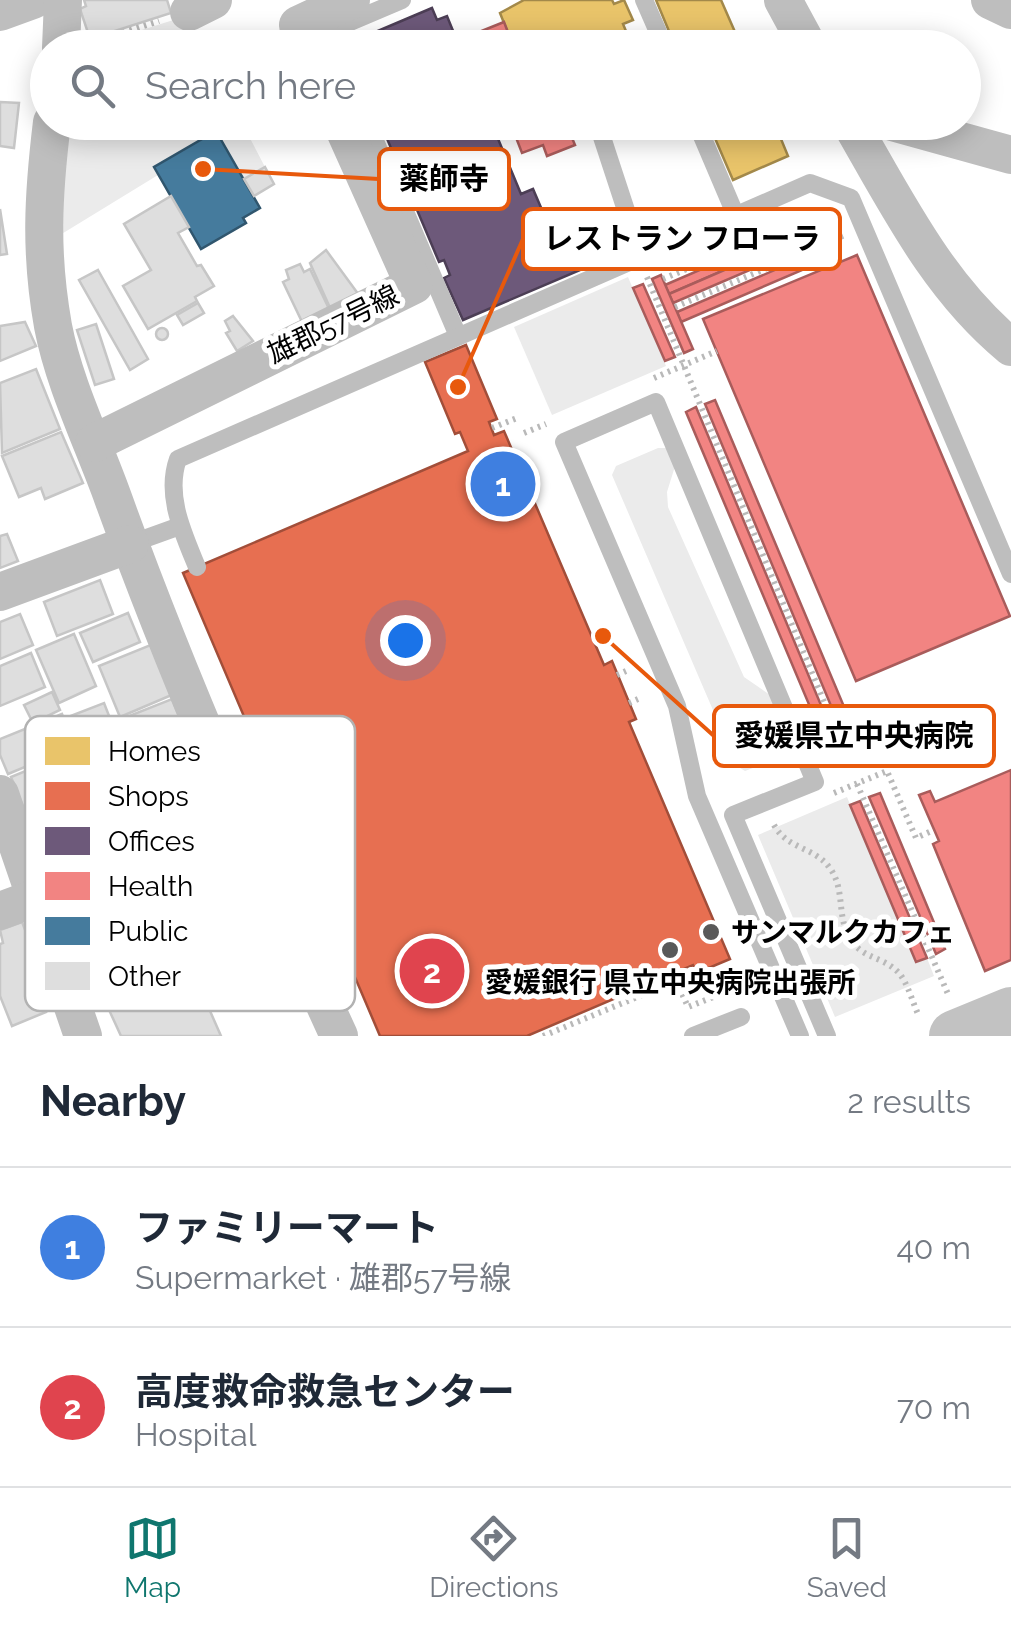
<!DOCTYPE html>
<meta charset="utf-8">
<style>
:root{--surface:#fff;--page:#f6f6f7;--text:#1f2937;--muted:#747a83;--line:#e0e1e3;--accent:#0f766e}
body{margin:0;font-family:Raleway,"Noto Sans JP",sans-serif;background:var(--page);color:var(--text)}
.you{position:absolute;left:405px;top:640px;width:35px;height:35px;margin:-25px;border:8px solid #fff;border-radius:50%;background:#1a73e8;box-shadow:0 0 0 15px #1a73e833}
.badge{display:grid;place-items:center;width:65px;height:65px;border-radius:50%;background:var(--accent);color:#fff;font-size:32px;font-weight:700}
.pin{position:absolute;translate:-50% -50%;border:5px solid #fff;box-shadow:0 2px 10px #0006}
.list{margin:0;padding:0;list-style:none}
h2{display:flex;justify-content:space-between;align-items:center;height:130px;margin:0;padding:0 40px;font-size:42px}
h2 small{font-size:32px;font-weight:400;color:var(--muted)}
.list li{display:grid;grid-template-columns:65px 1fr auto;gap:30px;align-items:center;box-sizing:border-box;height:160px;padding:0 40px;border-top:2px solid var(--line)}
.list b{display:block;font-size:38px;white-space:nowrap}
.list p{margin:0;font-size:32px;white-space:nowrap;color:var(--muted)}
.list em{font-size:32px;font-style:normal;color:var(--muted)}
.icon{flex:none;width:55px;height:55px;fill:none;stroke:currentColor;stroke-width:2;stroke-linecap:round;stroke-linejoin:round}
.map{position:relative;flex:none;width:1011px;height:1036px;overflow:hidden}
.search{position:absolute;background:var(--surface);box-shadow:0 5px 25px #0003;left:30px;right:30px;top:30px;height:110px;display:flex;align-items:center;gap:25px;box-sizing:border-box;padding:0 35px;border-radius:55px;color:var(--muted);font-size:38px}
.sheet{height:450px;background:var(--surface)}
nav{display:flex;justify-content:space-around;align-items:center;box-sizing:border-box;height:140px;border-top:2px solid var(--line);background:var(--surface);font-size:28px;color:var(--muted)}
nav a{display:grid;justify-items:center;gap:5px}
nav .on{color:var(--accent)}
.map>svg:first-child{display:block}
.green{fill:#ebebeb}
.homes{fill:#e9c46a;stroke:#a3894a;stroke-width:2.5}
.shops{fill:#e76f51;stroke:#a24e39;stroke-width:2.5}
.offices{fill:#6d597a;stroke:#4c3e55;stroke-width:2.5}
.health{fill:#f28482;stroke:#a95c5b;stroke-width:2.5}
.public{fill:#457b9d;stroke:#30566e;stroke-width:2.5}
.building{fill:#dedede;stroke:#c6c6c6;stroke-width:2.5}
.lines{fill:none;stroke-linecap:round;stroke-linejoin:round}
.path{stroke:#b9b9b9;stroke-width:6;stroke-dasharray:2.5 5;stroke-linecap:butt}
.lane{stroke:#bebebe;stroke-width:18}
.street{stroke:#bebebe;stroke-width:38}
.secondary{stroke:#c2c2c2;stroke-width:52}
.poi-dot{fill:#595959;stroke:#fff;stroke-width:4}
.labels{text-anchor:middle;stroke-width:10;stroke-linejoin:round;paint-order:stroke}
.street-label{font-size:28px;fill:#000;stroke:#fff}
.poi-label{font-size:28px;font-weight:bold;fill:#000;stroke:#fff;text-anchor:start}
.key{fill:#fff;stroke:#b2b2b2;stroke-width:2.5}
.key-label{font-size:28px;fill:#000}
.leader{fill:none;stroke:#e8590c;stroke-width:4}
.callout-dot{fill:#e8590c;stroke:#fff;stroke-width:4}
.callout{fill:#fff;stroke:#e8590c;stroke-width:4}
.callout-label{font-size:30px;text-anchor:middle;font-weight:bold;fill:#000}
</style>
<div class="map">
<svg width="1011" height="1036" viewBox="0 0 1011 1036">
<rect width="100%" height="100%" fill="#fff"/>
<g class="green">
<polygon points="186,16 203,47 85,48"/>
<polygon points="65,123 242,123 265,167 244,179 216,132 155,166 158,175 60,235"/>
<polygon points="628,277 666,366 552,415 514,327"/>
<polygon points="658,448 668,448 676,463 667,492 668,507 744,677 773,697 794,749 790,754 745,771 737,766 612,475 616,466"/>
<polygon points="847,797 916,961 927,958 934,976 835,1017 758,835"/>
</g>
<g class="homes">
<polygon points="524,0 612,0 614,4 624,0 633,20 623,24 633,48 514,48 500,13"/>
<polygon points="656,0 721,0 742,48 676,48"/>
<polygon points="708,122 774,122 788,156 733,180"/>
</g>
<polygon class="shops" points="466,345 497,419 489,422 494,435 504,431 604,665 612,661 636,719 629,722 730,959 697,973 693,965 527,1036 380,1036 183,573 468,451 460,432 455,434 425,362"/>
<g class="offices">
<polygon points="432,8 437,20 447,16 460,48 348,48 347,44"/>
<polygon points="380,122 491,122 521,194 533,189 551,231 576,221 594,264 463,320 444,278 450,275 444,260 439,262"/>
</g>
<g class="health">
<polygon points="504,22 514,48 479,48 474,34"/>
<polygon points="510,122 576,122 567,126 575,145 547,156 543,145 522,153"/>
<polygon points="822,217 826,226 669,294 665,285"/>
<polygon points="826,226 829,236 673,303 669,294"/>
<polygon points="833,245 837,255 681,322 677,312"/>
<polygon points="857,255 1010,616 856,681 703,319"/>
<polygon points="661,275 693,349 684,353 652,279"/>
<polygon points="643,284 675,357 665,361 633,288"/>
<polygon points="715,400 850,721 839,725 705,404"/>
<polygon points="696,407 831,729 821,733 686,412"/>
<polygon points="1011,770 1011,960 985,971 933,844 939,841 919,795 930,791 935,802"/>
<polygon points="880,793 945,949 936,954 869,797"/>
<polygon points="860,801 927,958 916,962 850,805"/>
</g>
<polygon class="public" points="216,131 260,208 243,218 246,223 201,249 154,167"/>
<g class="building">
<polygon points="84,0 167,0 171,13 90,39 80,9 86,6"/>
<polygon points="0,102 19,103 14,148 0,146"/>
<polygon points="265,167 274,184 254,196 244,179"/>
<polygon points="171,196 189,227 178,233 197,266 201,265 214,286 195,297 197,301 148,329 123,286 151,270 124,224"/>
<polygon points="0,209 7,254 0,255"/>
<polygon points="326,250 359,295 331,310 310,263"/>
<polygon points="300,264 304,272 310,269 331,313 304,326 283,282 289,279 286,270"/>
<polygon points="98,270 148,359 130,370 79,280"/>
<polygon points="198,303 204,313 183,325 177,315"/>
<polygon points="233,316 253,341 237,351 226,333 230,331 225,321"/>
<polygon points="25,322 36,346 0,361 0,326"/>
<polygon points="96,324 114,379 95,385 77,330"/>
<circle cx="162" cy="334" r="6"/>
<polygon points="36,369 60,429 2,453 0,383"/>
<polygon points="61,432 83,483 45,499 41,488 19,497 2,456"/>
<polygon points="7,534 18,561 0,568 0,536"/>
<polygon points="100,580 113,614 57,636 44,602"/>
<polygon points="128,613 140,642 93,662 80,633"/>
<polygon points="20,614 33,645 0,659 0,622"/>
<polygon points="74,634 96,686 59,703 36,650"/>
<polygon points="153,644 174,694 120,717 99,666"/>
<polygon points="31,653 45,687 0,706 0,666"/>
<polygon points="52,692 60,710 33,723 24,705"/>
<polygon points="172,699 185,731 173,736 200,802 155,821 114,722"/>
<polygon points="104,703 127,762 92,776 68,717"/>
<polygon points="62,714 75,746 8,774 0,755 0,739"/>
<polygon points="77,750 92,788 26,814 11,777"/>
<polygon points="91,791 105,825 42,852 24,818"/>
<polygon points="22,922 38,963 28,967 46,1012 12,1026 0,996 0,944 3,943 0,930"/>
<polygon points="185,954 221,1036 121,1036 99,988 108,984 107,981 164,956 166,962"/>
</g>
<g class="lines">
<g class="path">
<polyline points="94,42 159,21"/>
<polyline points="647,277 835,728"/>
<polyline points="663,279 818,213"/>
<polyline points="675,307 845,235"/>
<polyline points="654,378 717,351"/>
<polyline points="492,428 517,418"/>
<polyline points="524,433 546,424"/>
<polyline points="617,675 626,671"/>
<polyline points="629,703 638,699"/>
<polyline points="857,784 948,994"/>
<polyline points="834,793 887,771 916,838 934,830"/>
<path d="M 774,825 C 787,849 814,847 829,867 C 845,887 837,913 848,935 C 861,960 881,955 898,972 C 908,983 912,1001 918,1014"/>
<polyline points="673,974 688,1007 749,983"/>
<polyline points="543,1036 676,981"/>
</g>
<g class="lane">
<polyline points="644,0 665,48"/>
<polyline points="335,48 336,28 402,0"/>
<polyline points="367,122 458,336"/>
<polyline points="597,122 641,256"/>
<polyline points="696,122 736,216"/>
<polyline points="130,544 180,526"/>
<path d="M 197,567 C 183,533 165,495 178,459 L 810,183 L 851,198 L 1011,574"/>
<polyline points="693,1036 741,1017"/>
<polyline points="800,1036 697,796 677,706 564,442 656,402 815,782 733,815 827,1036"/>
</g>
<g class="street">
<polyline points="783,0 809,48"/>
<polyline points="990,0 1011,10"/>
<polyline points="0,12 33,0"/>
<polyline points="189,12 213,0"/>
<polyline points="298,25 351,0"/>
<polyline points="61,48 63,0"/>
<path d="M 52,122 C 43,196 40,253 53,326 C 64,384 93,442 113,498 C 179,681 258,859 339,1036"/>
<path d="M 850,122 C 897,203 938,287 1011,347"/>
<polyline points="892,122 1011,155"/>
<polyline points="94,443 414,285 341,122"/>
<polyline points="0,592 130,544"/>
<polyline points="0,794 83,1036"/>
<polyline points="0,911 241,822"/>
</g>
<polyline class="secondary" points="955,1036 1011,1013"/>
</g>
<g class="poi-dot">
<circle cx="711" cy="932" r="10"/>
<circle cx="670" cy="950" r="10"/>
</g>
<g class="labels">
<g class="street-label">
<text transform="translate(333 324) rotate(-26)" y="10">雄郡57号線</text>
</g>
<g class="poi-label">
<text x="731" y="942">サンマルクカフェ</text>
<text x="670" y="992" text-anchor="middle">愛媛銀行 県立中央病院出張所</text>
</g>
</g>
<rect x="25" y="716" width="330" height="295" rx="15" class="key"/>
<rect x="45" y="737" width="45" height="28" fill="#e9c46a"/>
<rect x="45" y="782" width="45" height="28" fill="#e76f51"/>
<rect x="45" y="827" width="45" height="28" fill="#6d597a"/>
<rect x="45" y="872" width="45" height="28" fill="#f28482"/>
<rect x="45" y="917" width="45" height="28" fill="#457b9d"/>
<rect x="45" y="962" width="45" height="28" fill="#dedede"/>
<g class="key-label">
<text x="108" y="761">Homes</text>
<text x="108" y="806">Shops</text>
<text x="108" y="851">Offices</text>
<text x="108" y="896">Health</text>
<text x="108" y="941">Public</text>
<text x="108" y="986">Other</text>
</g>
<path class="leader" d="M203 169L379 179M458 387L523 239M603 636L714 736"/>
<g class="callout-dot">
<circle cx="203" cy="169" r="10"/>
<circle cx="458" cy="387" r="10"/>
<circle cx="603" cy="636" r="10"/>
</g>
<g class="callout">
<rect x="379" y="149" width="130" height="60" rx="10"/>
<rect x="523" y="209" width="317" height="60" rx="10"/>
<rect x="714" y="706" width="280" height="60" rx="10"/>
</g>
<g class="callout-label">
<text x="444" y="189">薬師寺</text>
<text x="682" y="249">レストラン フローラ</text>
<text x="854" y="746">愛媛県立中央病院</text>
</g>
</svg>
<div class="you"></div>
<div class="pin badge" style="left:503px;top:484px;background:#3f7fe0">1</div>
<div class="pin badge" style="left:432px;top:971px;background:#e0444e">2</div>
<div class="search"><svg class="icon" aria-label="search" viewBox="0 0 24 24"><circle cx="10" cy="10" r="6"/><path d="M15 15l6 6"/></svg>Search here</div>
</div>
<section class="sheet">
<h2>Nearby<small>2 results</small></h2>
<ul class="list">
<li><span class="badge" style="background:#3f7fe0">1</span><div><b>ファミリーマート</b><p>Supermarket · 雄郡57号線</p></div><em>40 m</em></li>
<li><span class="badge" style="background:#e0444e">2</span><div><b>高度救命救急センター</b><p>Hospital</p></div><em>70 m</em></li>
</ul>
</section>
<nav>
<a class="on"><svg class="icon" aria-label="map" viewBox="0 0 24 24"><path d="M3 6l6-2 6 2 6-2v14l-6 2-6-2-6 2zM9 4v14M15 6v14"/></svg>Map</a>
<a><svg class="icon" aria-label="directions" viewBox="0 0 24 24"><path d="M12 3l9 9-9 9-9-9zM9 14v-3h6M13 9l2 2-2 2"/></svg>Directions</a>
<a><svg class="icon" aria-label="saved" viewBox="0 0 24 24"><path d="M7 4h10v16l-5-4-5 4z"/></svg>Saved</a>
</nav>
